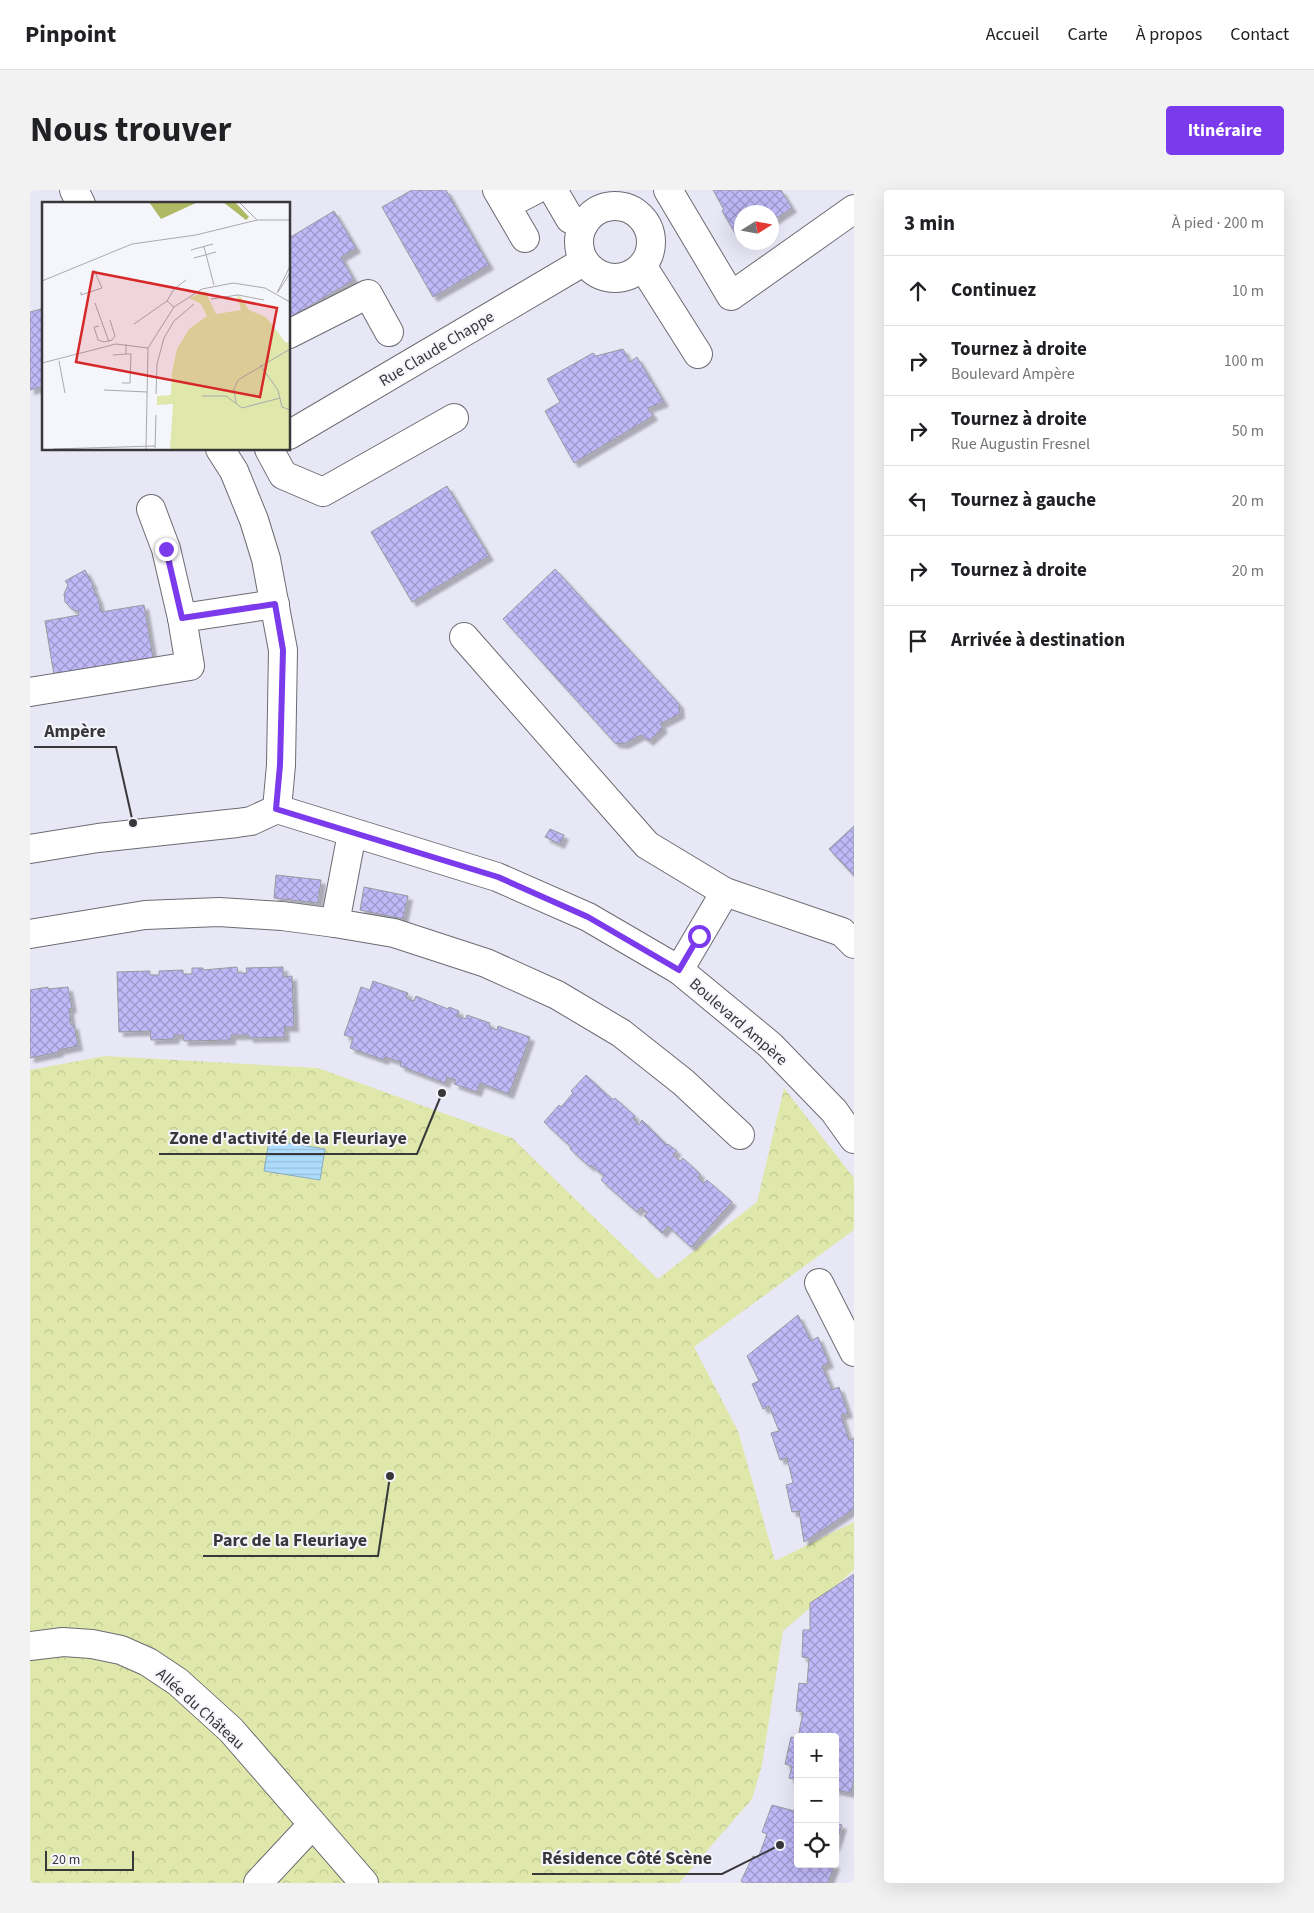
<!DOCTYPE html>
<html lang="fr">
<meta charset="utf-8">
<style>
:root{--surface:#fff;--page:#f2f2f2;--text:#202124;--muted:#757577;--line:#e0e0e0;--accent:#7c3aed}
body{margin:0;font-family:"Source Sans 3",sans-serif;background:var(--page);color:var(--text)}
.controls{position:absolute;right:15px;bottom:15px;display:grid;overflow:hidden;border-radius:5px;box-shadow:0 5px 20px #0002}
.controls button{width:45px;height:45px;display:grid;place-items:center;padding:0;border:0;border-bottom:1px solid var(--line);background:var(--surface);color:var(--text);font:25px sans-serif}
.compass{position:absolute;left:704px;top:15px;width:45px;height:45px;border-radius:50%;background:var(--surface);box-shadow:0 5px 20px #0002;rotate:79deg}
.scale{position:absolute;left:15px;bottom:12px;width:89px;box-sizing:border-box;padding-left:5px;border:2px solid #38383b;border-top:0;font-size:14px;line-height:18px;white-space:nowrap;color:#38383b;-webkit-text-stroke:4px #f5f5fc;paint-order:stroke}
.stop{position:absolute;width:15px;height:15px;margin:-11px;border:4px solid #7c3aed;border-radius:50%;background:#fff}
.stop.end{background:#7c3aed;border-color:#fff;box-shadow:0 1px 5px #0008}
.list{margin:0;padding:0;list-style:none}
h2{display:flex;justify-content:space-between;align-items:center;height:65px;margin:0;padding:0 20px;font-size:21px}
h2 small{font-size:16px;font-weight:400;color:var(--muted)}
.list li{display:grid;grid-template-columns:32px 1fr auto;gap:15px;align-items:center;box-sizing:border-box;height:70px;padding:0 20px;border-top:1px solid var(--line)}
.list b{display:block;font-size:19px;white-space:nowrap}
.list p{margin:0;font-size:16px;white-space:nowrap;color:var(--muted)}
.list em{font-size:16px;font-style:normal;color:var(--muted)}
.icon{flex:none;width:28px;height:28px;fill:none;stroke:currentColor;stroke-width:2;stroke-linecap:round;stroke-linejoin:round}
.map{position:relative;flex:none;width:824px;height:1693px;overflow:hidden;border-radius:5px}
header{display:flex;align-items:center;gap:30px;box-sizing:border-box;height:70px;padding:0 25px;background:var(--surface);border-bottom:1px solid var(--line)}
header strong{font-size:24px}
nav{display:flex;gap:28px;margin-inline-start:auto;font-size:18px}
.intro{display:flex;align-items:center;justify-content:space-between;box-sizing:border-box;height:120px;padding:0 30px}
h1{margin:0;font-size:35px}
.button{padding:12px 22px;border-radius:5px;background:var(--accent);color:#fff;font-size:18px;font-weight:700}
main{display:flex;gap:30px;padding:0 30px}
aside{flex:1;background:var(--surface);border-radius:5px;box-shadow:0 5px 20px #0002}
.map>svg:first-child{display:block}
.built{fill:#e8e7f6;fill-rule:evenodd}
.park{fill:url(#park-crowns)}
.water{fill:url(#water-rules);stroke:#8aabc2}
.building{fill:url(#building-cross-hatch);stroke:#99999f;filter:url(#shadow)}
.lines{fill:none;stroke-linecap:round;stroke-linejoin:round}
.minor-casing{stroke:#6c6b72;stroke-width:30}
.minor{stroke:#fff;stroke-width:28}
.route{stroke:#7c3aed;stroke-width:6}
.labels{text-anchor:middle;stroke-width:4;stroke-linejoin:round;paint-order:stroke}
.street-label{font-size:16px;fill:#38383b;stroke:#f5f5fc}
.inset-road{fill:none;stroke:#a9a9af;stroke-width:1}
.view{fill:#d62828;fill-opacity:0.15;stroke:#d62828;stroke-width:2.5}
.inset-edge{fill:none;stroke:#38383b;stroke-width:2.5}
.leader{fill:none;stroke:#38383b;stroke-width:2}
.callout-dot{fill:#38383b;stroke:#f5f5fc;stroke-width:2}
.callout-label{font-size:18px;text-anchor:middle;font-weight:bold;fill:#38383b;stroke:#f5f5fc;stroke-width:4;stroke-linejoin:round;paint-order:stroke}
</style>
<header>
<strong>Pinpoint</strong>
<nav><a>Accueil</a><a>Carte</a><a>À propos</a><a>Contact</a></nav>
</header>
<div class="intro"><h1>Nous trouver</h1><a class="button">Itinéraire</a></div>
<main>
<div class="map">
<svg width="824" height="1693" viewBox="0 0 824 1693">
<defs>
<pattern id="park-crowns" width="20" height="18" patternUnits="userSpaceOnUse" patternTransform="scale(1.25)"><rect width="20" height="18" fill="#dfe8aa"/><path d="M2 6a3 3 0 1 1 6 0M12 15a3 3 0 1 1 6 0" fill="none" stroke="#c0c893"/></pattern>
<pattern id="water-rules" width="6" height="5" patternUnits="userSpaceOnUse" patternTransform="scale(1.25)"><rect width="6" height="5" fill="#addcfc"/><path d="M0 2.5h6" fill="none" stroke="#96bed9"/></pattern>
<pattern id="building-cross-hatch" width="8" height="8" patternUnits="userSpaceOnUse" patternTransform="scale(1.25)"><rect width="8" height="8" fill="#c0b9f8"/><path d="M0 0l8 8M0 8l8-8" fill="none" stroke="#9d97ca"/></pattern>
<filter id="shadow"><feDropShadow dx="4.5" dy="4.5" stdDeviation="1" flood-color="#0004"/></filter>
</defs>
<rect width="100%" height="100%" fill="#f5f5fc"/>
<path class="built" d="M 0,0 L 824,0 L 824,1693 L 0,1693 ZM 14,14 L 259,14 L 259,259 L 14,259 ZM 712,22 L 742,22 L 742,52 L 712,52 ZM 768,1547 L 805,1547 L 805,1674 L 768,1674 Z"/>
<polygon class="park" points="75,866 288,878 482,948 628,1089 727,1012 754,898 824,988 824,1040 664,1157 708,1241 745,1371 824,1332 824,1380 753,1441 732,1575 722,1609 649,1693 0,1693 0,880"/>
<polygon class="water" points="239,950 295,959 290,990 234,981"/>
<g class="building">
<polygon points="382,0 416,0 459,75 403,107 352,17"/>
<polygon points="683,0 751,0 762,18 742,31 742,22 712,22 712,48 709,50 692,21 694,20"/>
<polygon points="304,21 326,58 311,67 324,90 259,128 259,48"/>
<polygon points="11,119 14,133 14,196 0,200 0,122"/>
<polygon points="593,159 600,172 607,167 634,212 618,218 623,226 544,273 515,221 530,212 517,189 563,163 566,166"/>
<polygon points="417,296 459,366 382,412 341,342"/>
<polygon points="525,379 649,514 650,524 630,534 633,538 619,551 611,545 594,554 585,553 473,429"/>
<polygon points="55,380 63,395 62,396 68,409 71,422 114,415 123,468 24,485 15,431 49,425 48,421 42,419 35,412 34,404 38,395 35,391"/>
<polygon points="824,636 824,686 799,659"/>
<polygon points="520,639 534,645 530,654 515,647"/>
<polygon points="246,685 291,690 288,713 244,708"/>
<polygon points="334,697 378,706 373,729 330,720"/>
<polygon points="207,777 208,783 217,783 216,778 253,777 253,787 262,786 264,837 254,837 255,847 219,848 219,845 201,845 201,850 154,851 153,845 144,845 145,849 121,850 120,841 89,842 87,782 120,781 120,785 129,785 129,781 153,780 153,784 162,784 162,778 173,778 173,780"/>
<polygon points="343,791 378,803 376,808 384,811 386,806 418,819 419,817 429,821 427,826 436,829 437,825 460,833 459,837 467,840 468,836 500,847 479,904 450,893 447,902 424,894 426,890 417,887 415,893 370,876 371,872 355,867 354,870 320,858 323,848 314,845 331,797 340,800"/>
<polygon points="18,797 18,799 38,797 42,818 39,819 41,835 44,835 48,856 28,860 29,862 0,868 0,800"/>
<polygon points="556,885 583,910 585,908 605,926 603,929 609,935 612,930 637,955 638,954 647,961 643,965 650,971 653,968 670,984 668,988 674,993 677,990 702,1012 661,1057 638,1036 632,1043 614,1026 617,1023 611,1017 607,1022 571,990 574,986 561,975 560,977 540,959 541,957 514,932 529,915 531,917 543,903 541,901"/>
<polygon points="768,1125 781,1151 788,1147 799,1173 792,1176 802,1200 809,1197 818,1223 811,1225 819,1250 824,1248 824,1319 774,1352 769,1321 762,1322 756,1295 763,1293 757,1268 750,1270 741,1243 749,1241 739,1216 733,1219 727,1205 722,1194 729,1191 717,1166"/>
<polygon points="824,1384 824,1589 821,1603 805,1600 805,1547 768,1547 773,1522 766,1521 769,1493 777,1494 779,1468 772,1467 773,1440 780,1440 780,1413"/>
<polygon points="761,1547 768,1548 768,1590 759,1588 762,1576 755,1574"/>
<polygon points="742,1615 768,1622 768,1674 805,1674 798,1693 714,1693 711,1691 723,1666 728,1668 737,1644 732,1642"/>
<polygon points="805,1633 812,1635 805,1657"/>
</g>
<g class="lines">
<defs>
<g id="minor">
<polyline points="44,0 51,14"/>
<polyline points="467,0 495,48"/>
<polyline points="523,0 540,29 554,34"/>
<polyline points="638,0 701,106 824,19"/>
<polyline points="476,15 505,0"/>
<circle cx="585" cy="52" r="36"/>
<polyline points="613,77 668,164"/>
<polyline points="259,144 338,104 359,142"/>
<polyline points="259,245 553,72"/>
<polyline points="190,259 204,281 224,330 236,369 253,460 251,575 247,619"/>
<polyline points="239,259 253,285 293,302 424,228"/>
<polyline points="121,319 136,359 152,428 245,414"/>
<polyline points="434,447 617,655 695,702"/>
<polyline points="0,502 160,476 152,428"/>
<polyline points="0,659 68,648 207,633 221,631 247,619 467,687 558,727 649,780 740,855 804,921 824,949"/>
<polyline points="305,733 322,643"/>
<polyline points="0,744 115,725 189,722 252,726 305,733 364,743 456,773 527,805 591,843 653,892 710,945"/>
<polyline points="649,780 695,702 812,742 824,754"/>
<polyline points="789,1093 824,1162"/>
<polyline points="0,1456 33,1452 62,1454 91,1460 118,1472 148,1492 201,1540 334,1693"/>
<polyline points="228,1693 282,1635"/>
</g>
</defs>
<use href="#minor" class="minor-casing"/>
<use href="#minor" class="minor"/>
</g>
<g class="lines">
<polyline class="route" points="136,359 152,428 245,414 253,460 250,575 246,619 468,687 558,727 649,780 669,746"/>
</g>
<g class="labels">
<g class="street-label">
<text transform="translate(406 158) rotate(-31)" y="6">Rue Claude Chappe</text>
<text transform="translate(709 831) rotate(41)" y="6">Boulevard Ampère</text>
<text transform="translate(171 1518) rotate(42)" y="6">Allée du Château</text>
</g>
</g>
<g transform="translate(12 12)">
<rect width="248" height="248" fill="#f5f5fc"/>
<path d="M 107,0 L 156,0 L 119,17 ZM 181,0 L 193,0 L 207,15 L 204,18 Z" fill="#afb964"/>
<path d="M 163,89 L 174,112 L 199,108 L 195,94 L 199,95 L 207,108 L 224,115 L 244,141 L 247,140 L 247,247 L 128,247 L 131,202 L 115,203 L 115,194 L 129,193 L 130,170 L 135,147 L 147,127 L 165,114 L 159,102 L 147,96 Z" fill="#dfe8aa"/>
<path class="inset-road" d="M 197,0 L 215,18M 162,45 L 172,83M 149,48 L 171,42M 152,56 L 174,50M 0,79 L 90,42 L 154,33 L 215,18 L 248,18M 39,90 L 39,93 L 60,86 L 52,68M 236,90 L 248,71M 235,91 L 248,64M 169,97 L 196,93 L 222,98M 53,101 L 67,140M 132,105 L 125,99 L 132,87 L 144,78M 92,122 L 125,99M 57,124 L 52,125 L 56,138 L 62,140 L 70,138 L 73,134 L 68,118M 71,153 L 84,152 L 84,142M 17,159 L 23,191M 0,161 L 74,142 L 106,146M 218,163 L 236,188 L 240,205 L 248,208M 80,181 L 88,181 L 89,152 L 84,152M 62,188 L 105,190M 114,192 L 115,162 L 122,136 L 132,119 L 152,102M 160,194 L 184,194 L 200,206 L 238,196M 194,201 L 192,187 L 196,178 L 248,147M 113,246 L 114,213M 11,247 L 113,244M 104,247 L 106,146 L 132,105 L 160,87 L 191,81 L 223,86 L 248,100"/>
<path class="view" d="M 51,70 L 235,106 L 218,195 L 34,160 Z"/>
<rect width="248" height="248" class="inset-edge"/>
</g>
<path class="leader" d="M103 633L86 557H4M412 903L387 964H129M360 1286L348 1366H173M750 1655L692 1684H502"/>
<g class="callout-dot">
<circle cx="103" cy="633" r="5"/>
<circle cx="412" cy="903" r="5"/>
<circle cx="360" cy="1286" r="5"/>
<circle cx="750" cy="1655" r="5"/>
</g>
<g class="callout-label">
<text x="45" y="547">Ampère</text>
<text x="258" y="954">Zone d'activité de la Fleuriaye</text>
<text x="260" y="1356">Parc de la Fleuriaye</text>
<text x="597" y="1674">Résidence Côté Scène</text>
</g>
</svg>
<div class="controls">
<button>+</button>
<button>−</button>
<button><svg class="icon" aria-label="locate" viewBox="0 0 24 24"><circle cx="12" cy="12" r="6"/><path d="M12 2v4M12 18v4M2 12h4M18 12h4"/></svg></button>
</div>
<svg class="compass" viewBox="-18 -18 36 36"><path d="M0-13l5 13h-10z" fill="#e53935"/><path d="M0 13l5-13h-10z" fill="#757577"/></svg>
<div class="scale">20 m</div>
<div class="stop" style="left:669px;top:746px"></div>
<div class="stop end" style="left:136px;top:359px"></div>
</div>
<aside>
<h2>3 min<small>À pied · 200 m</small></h2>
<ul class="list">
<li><svg class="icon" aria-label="ahead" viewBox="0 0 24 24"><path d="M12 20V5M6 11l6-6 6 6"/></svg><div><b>Continuez</b></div><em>10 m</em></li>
<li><svg class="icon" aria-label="right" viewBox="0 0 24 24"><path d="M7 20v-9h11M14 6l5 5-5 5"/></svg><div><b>Tournez à droite</b><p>Boulevard Ampère</p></div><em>100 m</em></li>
<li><svg class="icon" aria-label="right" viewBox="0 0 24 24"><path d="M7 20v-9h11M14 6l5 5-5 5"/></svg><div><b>Tournez à droite</b><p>Rue Augustin Fresnel</p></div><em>50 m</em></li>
<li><svg class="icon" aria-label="left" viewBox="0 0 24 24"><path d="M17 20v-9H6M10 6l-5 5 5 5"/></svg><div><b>Tournez à gauche</b></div><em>20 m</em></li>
<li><svg class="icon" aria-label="right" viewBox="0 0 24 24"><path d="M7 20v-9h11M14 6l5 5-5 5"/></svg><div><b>Tournez à droite</b></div><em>20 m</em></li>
<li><svg class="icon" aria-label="arrive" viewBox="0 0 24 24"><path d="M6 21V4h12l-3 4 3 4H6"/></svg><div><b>Arrivée à destination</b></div></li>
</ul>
</aside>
</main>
